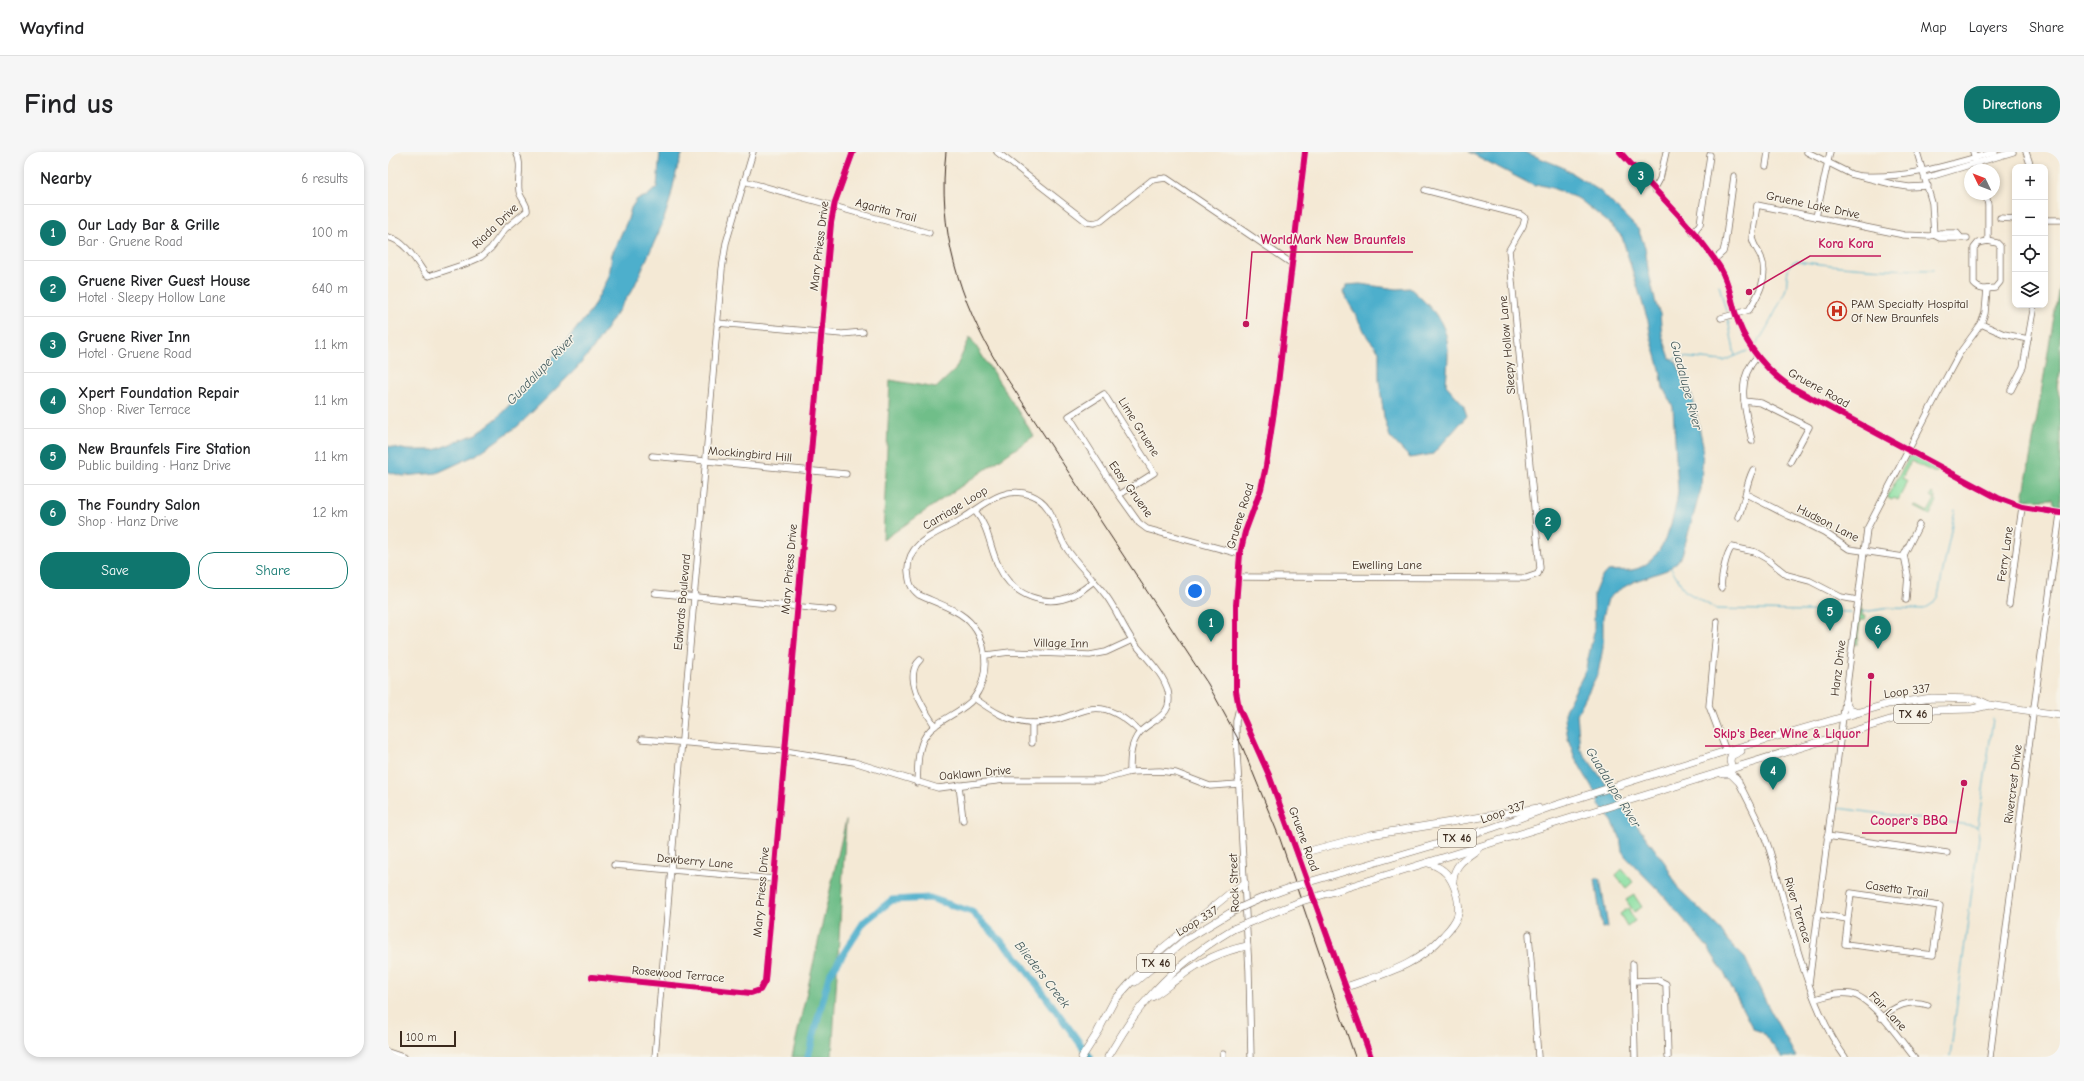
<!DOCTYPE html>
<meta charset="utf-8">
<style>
:root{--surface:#fff;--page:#f6f6f6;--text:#202124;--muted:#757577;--line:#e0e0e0;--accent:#0f766e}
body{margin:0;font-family:"Comic Neue",sans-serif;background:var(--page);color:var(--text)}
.controls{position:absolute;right:12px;top:12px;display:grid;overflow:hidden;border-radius:8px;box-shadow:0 2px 6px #0003}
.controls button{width:36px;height:36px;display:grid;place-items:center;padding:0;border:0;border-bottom:1px solid var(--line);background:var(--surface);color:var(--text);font:20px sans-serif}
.compass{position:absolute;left:1576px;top:12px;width:36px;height:36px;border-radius:50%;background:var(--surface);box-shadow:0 2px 6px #0003;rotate:313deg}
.scale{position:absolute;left:12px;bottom:10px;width:56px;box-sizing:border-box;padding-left:4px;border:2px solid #3b2a1e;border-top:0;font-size:11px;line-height:14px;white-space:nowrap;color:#3b2a1e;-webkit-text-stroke:3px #f7f3e8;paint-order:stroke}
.you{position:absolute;left:807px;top:439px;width:14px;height:14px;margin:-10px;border:3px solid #fff;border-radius:50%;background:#1a73e8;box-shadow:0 0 0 6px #1a73e833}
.badge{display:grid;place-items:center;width:26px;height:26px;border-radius:50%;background:var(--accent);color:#fff;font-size:13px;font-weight:700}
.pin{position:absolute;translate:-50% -33px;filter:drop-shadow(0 1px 2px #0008)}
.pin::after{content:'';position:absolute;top:21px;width:14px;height:12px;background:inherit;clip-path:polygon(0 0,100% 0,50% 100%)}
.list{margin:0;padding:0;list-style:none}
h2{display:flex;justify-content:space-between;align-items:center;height:52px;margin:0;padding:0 16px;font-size:17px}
h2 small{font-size:13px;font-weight:400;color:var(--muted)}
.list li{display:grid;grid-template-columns:26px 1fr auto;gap:12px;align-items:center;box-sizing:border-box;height:56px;padding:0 16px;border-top:1px solid var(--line)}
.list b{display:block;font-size:15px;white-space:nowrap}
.list p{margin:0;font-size:13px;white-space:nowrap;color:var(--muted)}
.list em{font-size:13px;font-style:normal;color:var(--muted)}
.actions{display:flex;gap:8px;padding:12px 16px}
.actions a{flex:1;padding:9px 0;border:1px solid var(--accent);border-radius:16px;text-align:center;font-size:14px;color:var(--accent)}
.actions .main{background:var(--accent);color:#fff}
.icon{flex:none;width:22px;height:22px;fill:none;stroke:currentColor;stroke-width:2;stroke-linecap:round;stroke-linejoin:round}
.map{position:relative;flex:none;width:1672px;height:905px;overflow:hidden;border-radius:16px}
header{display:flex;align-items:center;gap:24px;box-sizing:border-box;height:56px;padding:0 20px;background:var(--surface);border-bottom:1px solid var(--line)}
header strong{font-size:19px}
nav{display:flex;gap:22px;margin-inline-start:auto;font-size:14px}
.intro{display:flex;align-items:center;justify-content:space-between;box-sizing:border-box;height:96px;padding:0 24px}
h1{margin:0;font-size:28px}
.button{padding:10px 18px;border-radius:16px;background:var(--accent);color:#fff;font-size:14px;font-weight:700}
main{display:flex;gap:24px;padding:0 24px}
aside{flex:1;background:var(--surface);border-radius:16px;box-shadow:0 2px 6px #0003}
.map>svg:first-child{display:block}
.green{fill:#8be0a3;stroke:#638560}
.forest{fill:#70be89;stroke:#567454}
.water{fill:#4dafcc;stroke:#446c75}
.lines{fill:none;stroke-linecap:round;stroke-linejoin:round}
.stream{stroke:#4dafcc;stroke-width:1}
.river{stroke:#4dafcc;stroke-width:7}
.minor-casing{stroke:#7c6d5e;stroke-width:7}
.major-casing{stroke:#7c6d5e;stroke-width:8}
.minor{stroke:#fff;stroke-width:5.5}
.major{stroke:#fff;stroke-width:7}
.rail{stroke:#3b2a1e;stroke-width:1}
.major-bridge-casing{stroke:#7c6d5e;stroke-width:8;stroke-linecap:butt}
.major-bridge{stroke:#fff;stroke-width:7}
.cycleway-casing{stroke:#f7f3e8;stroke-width:8}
.cycleway{stroke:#d6006c;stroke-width:6}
.labels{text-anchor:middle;stroke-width:3;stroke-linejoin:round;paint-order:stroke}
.shield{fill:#f7f3e8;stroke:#73665b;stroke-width:1}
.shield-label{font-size:11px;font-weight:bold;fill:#3b2a1e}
.street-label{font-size:12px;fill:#3b2a1e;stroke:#f7f3e8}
.poi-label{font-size:12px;fill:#3b2a1e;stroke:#f7f3e8;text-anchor:start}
.water-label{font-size:13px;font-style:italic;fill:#41595b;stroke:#f7f3e8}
.leader{fill:none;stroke:#c2185b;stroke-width:1.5}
.callout-dot{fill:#c2185b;stroke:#f7f3e8;stroke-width:1.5}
.callout-label{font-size:13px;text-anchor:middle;font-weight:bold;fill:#c2185b;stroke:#f7f3e8;stroke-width:3;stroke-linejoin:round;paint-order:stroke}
</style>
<header>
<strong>Wayfind</strong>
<nav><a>Map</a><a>Layers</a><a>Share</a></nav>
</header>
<div class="intro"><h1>Find us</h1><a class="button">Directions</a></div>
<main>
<aside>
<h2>Nearby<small>6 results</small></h2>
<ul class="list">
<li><span class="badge">1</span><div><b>Our Lady Bar &amp; Grille</b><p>Bar · Gruene Road</p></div><em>100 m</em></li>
<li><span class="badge">2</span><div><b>Gruene River Guest House</b><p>Hotel · Sleepy Hollow Lane</p></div><em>640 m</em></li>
<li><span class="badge">3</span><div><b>Gruene River Inn</b><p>Hotel · Gruene Road</p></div><em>1.1 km</em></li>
<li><span class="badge">4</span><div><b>Xpert Foundation Repair</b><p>Shop · River Terrace</p></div><em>1.1 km</em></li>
<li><span class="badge">5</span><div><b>New Braunfels Fire Station</b><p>Public building · Hanz Drive</p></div><em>1.1 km</em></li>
<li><span class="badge">6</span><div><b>The Foundry Salon</b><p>Shop · Hanz Drive</p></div><em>1.2 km</em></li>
</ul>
<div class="actions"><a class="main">Save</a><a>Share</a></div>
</aside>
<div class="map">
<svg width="1672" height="905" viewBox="0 0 1672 905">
<rect width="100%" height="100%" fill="#f7f3e8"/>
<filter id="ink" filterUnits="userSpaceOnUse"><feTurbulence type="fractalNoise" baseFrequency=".025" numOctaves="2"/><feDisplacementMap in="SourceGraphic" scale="8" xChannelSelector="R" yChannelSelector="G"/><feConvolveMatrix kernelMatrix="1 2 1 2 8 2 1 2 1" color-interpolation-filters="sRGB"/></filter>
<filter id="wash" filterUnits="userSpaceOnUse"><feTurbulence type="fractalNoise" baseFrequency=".012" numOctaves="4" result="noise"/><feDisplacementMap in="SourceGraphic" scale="16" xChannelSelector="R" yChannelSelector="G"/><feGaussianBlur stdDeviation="0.9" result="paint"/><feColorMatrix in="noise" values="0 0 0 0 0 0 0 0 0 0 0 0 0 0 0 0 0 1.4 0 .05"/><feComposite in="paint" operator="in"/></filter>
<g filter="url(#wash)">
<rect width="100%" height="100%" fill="#f4e9d5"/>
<g class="green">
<polygon points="1522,304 1527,304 1551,318 1549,320 1545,320 1523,309 1514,326 1520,329 1510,348 1506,346 1504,348 1500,346 1500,343"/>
<polygon points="1544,341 1549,349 1542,363 1527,355 1529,354 1540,360 1547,347 1542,344"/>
<polygon points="1471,452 1473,452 1472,460 1474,457 1474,464 1477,464 1477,468 1472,468 1469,493 1466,490"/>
<polygon points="1234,717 1245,730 1238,736 1228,723"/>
<polygon points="1246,743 1254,755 1246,760 1238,748"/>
<polygon points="1240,756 1247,769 1239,774 1232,762"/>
</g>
<g class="forest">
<polygon points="1672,129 1672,220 1669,234 1672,248 1672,357 1668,357 1665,347 1635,348"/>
<polygon points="582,185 646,284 495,388 502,228 548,236 567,218"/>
<polygon points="458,668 444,905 404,905"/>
</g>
<g class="water">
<polygon points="272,0 295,0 289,17 282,48 274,73 246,135 205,197 188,217 130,274 88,303 49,321 15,324 0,320 0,294 19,298 47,298 88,282 108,267 149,224 202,160 221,125 224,102 240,67 243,56 249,47 259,44 269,35"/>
<path d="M 1081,0 L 1137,0 L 1174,15 L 1212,39 L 1250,77 L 1257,95 L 1260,117 L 1268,152 L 1272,162 L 1274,183 L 1282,206 L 1288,210 L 1305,247 L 1315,293 L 1313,337 L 1294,403 L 1289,410 L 1279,418 L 1247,429 L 1229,439 L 1220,447 L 1215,465 L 1215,496 L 1210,521 L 1189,562 L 1192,597 L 1277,711 L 1290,736 L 1330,775 L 1340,789 L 1357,806 L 1381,856 L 1408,905 L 1394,905 L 1374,880 L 1365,877 L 1336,821 L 1320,796 L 1274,742 L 1238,705 L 1234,699 L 1232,685 L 1224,669 L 1211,653 L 1208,642 L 1187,606 L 1180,587 L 1177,567 L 1177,558 L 1197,520 L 1206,480 L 1206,442 L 1212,427 L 1219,419 C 1227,418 1236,419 1244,418 C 1275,413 1287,365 1290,339 L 1285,255 L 1275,236 L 1272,217 L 1263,186 L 1260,169 L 1234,85 L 1221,71 L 1191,47 L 1164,36 L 1152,33 L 1146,34 Z"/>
<path d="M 972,132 L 1009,137 L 1022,136 C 1034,147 1050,161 1056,177 C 1063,194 1059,215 1058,233 L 1075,252 L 1079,264 L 1045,302 L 1022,306 L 1002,285 L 996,265 L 991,228 L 991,199 L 980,186 L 955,140 L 959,133 Z"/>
<polygon points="1212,726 1220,775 1214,776 1207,727"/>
</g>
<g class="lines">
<g class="stream">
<polyline points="1331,133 1338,159"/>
<polyline points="1340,167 1347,204"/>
<path d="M 1367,194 C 1373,188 1396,145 1398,136 C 1400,127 1397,113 1407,109 C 1453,115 1499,118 1545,118"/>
<polyline points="1284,207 1293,205 1336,209 1359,199"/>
<polyline points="1282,414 1297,439 1328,457 1462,460"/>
<polyline points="1474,460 1503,456 1536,457 1544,452 1550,444 1567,358"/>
<polyline points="1449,656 1589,674 1591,684 1562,905"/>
<polyline points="1590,673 1605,567"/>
</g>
<polyline class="river" points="420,905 441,824 476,770 504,748 542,746 584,760 628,804 702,905"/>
</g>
</g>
<g filter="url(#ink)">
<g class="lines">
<defs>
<g id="minor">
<polyline points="609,0 699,70 706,71 713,69 764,28 778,26 903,111"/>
<polyline points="917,0 890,232 878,314 873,337 857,380 852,402 848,453 848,539 851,556 881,623 983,905"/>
<path d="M 1232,0 C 1265,37 1304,73 1331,114 C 1340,128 1343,145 1347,160 C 1356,192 1375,215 1401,234 L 1610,346 L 1634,355 L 1672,361"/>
<polyline points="1419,0 1463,22 1508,33 1521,35 1540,34"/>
<polyline points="1529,0 1544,51 1546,83"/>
<polyline points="1585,0 1591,18"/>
<polyline points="1638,0 1643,15"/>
<polyline points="1378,14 1380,0"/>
<path d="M 1473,24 C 1521,27 1562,12 1607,0"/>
<polyline points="1538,26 1625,0"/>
<polyline points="356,29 541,81"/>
<polyline points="1266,38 1272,27 1278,0"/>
<polyline points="1598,42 1600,53 1600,89"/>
<polyline points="1428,65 1442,0"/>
<polyline points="1612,66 1627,67"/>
<polyline points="1657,68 1672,68"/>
<polyline points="1305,81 1312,72 1322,3"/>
<polyline points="1546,83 1552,86 1569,86 1571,84"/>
<path d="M 0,85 C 18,89 28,109 38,123 L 41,124 L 77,112 L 93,105 L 103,96 L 117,77 L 139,59 C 140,52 132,46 131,39 C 129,25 135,13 128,0"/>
<path d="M 1600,89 L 1609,91 L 1612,94 L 1612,130 L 1607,136 C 1600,137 1592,139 1586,132 L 1586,96 L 1590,91 Z"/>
<polyline points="1326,108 1335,100 1337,92 1346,24"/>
<path d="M 1333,166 L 1361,158 C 1371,142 1381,124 1373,105 C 1370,98 1365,93 1364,85 L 1369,53 L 1516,83 L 1542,84 L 1552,81 L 1569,81 L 1573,86 L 1579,86"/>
<polyline points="329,171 454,182 475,180"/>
<polyline points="1593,172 1616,182 1640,187"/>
<polyline points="1623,238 1635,215 1646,153"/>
<polyline points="1356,249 1373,251 1421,275 1402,310"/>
<path d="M 1364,289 C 1358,260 1346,229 1369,205"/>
<polyline points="264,304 458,322"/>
<polyline points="1358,342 1401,364 1414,369 1436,380 1461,397 1516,405"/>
<polyline points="731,343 766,321 716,242 681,264 731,343 751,371 759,377 852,402"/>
<path d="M 587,359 C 602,377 601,395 611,415 C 624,443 657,457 686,443 C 693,439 700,434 706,429"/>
<path d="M 1350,365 C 1358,349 1357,333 1365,318"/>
<polyline points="850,425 1138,426 1150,422 1152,416 1121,98 1135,74 1137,66 1133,63 1037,38"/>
<path d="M 1334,436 C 1332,429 1338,401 1344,395 L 1367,400 L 1379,407 L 1399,423 L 1422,429 L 1453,445 L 1469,448"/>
<polyline points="267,441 445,458"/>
<polyline points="1518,448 1520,423 1516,403 1531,373"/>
<polyline points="1621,452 1634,355"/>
<polyline points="1329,469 1321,554 1338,599"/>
<polyline points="598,503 622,500 702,503 718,500 744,488"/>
<path d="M 532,508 C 514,525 536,557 547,574"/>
<path d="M 586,546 C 603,558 622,571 644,571 C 694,571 703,533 752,580"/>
<polyline points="851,556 848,569 848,582 861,818 863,905"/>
<polyline points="644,571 644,591"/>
<polyline points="254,587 397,599 466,610 550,636 616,628 713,628 742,620 772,619 788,621 822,634 851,632"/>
<path d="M 1348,625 C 1361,651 1376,678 1384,706 C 1402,768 1419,853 1457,905"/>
<path d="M 529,631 C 530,616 529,596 538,583 C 549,567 573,562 586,546 C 604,521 600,480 572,462 C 560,454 544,449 531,443 C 522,436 521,430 520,419 C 518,387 556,380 577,365 C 597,352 617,333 643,343 C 666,352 666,375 677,394 C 688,412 706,427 719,445 C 729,459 735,475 745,489 C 756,504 775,520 780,539 C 786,565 764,567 752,580 C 742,592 742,606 742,620"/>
<polyline points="571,633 575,668"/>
<polyline points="1439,684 1559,701"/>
<polyline points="226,713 386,727"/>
<polygon points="1463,741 1552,754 1545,803 1457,792"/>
<polyline points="1429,762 1459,767"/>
<polyline points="1141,782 1150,905"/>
<polyline points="1245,812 1247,905"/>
<polyline points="204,825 363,841 372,838 377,829 443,71 447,50 465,0"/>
<polyline points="1246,829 1270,828 1278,832 1280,905"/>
<polyline points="1421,831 1479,377 1557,228 1571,202 1593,172 1597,161 1599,137"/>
<path d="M 1427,847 C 1439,844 1450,840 1463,842 C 1485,846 1512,888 1526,905"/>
<path d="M 1493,866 C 1507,854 1521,847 1540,853"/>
<polyline points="0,900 15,905"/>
<polyline points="267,905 334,117 338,91 365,0"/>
<polyline points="835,905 835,902"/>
<polyline points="1602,905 1643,578 1672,362"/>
</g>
<g id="major">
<polyline points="1457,550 1462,557 1470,560"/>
<polyline points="1344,617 1342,609 1343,604 1353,599"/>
<polyline points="1335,622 1343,622 1350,629"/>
<polyline points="910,702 982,683 1150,656"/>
<polyline points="941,724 1104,676 1168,653 1338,599 1500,552 1544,546 1588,547 1601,553"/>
<path d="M 1065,729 C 1066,713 1076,707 1089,698"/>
<polyline points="947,739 1505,567 1546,558 1584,557 1601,553 1672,563"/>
<polyline points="747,830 797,788 842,761"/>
<path d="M 958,835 C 997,821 1028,815 1056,783 C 1070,768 1074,761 1068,740 C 1063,724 1056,716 1040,711"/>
<path d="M 764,845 C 774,839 782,832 792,825 C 812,809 835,799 859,794"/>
<polyline points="710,879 726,849 771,799 841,742 857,731"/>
<polyline points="694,905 712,877"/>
<path d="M 720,905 C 732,886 743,865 758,849 C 782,820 813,796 845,777"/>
</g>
</defs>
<use href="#minor" class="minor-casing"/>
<use href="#major" class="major-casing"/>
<use href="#minor" class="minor"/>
<use href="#major" class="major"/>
<path class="rail" d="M 558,0 C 549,76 571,148 610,213 L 820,532 L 854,594 L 892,687 L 967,905"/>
<defs>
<g id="major-bridge">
<path d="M 842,761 C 874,744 906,734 941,724"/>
<polyline points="845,777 914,749 947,739"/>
</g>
</defs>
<use href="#major-bridge" class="major-bridge-casing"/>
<use href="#major-bridge" class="major-bridge"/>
<defs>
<g id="cycleway">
<polyline points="917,0 890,232 878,314 873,337 857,380 852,402 848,453 848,539 851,556 881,623 983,905"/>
<path d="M 1232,0 C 1265,37 1304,73 1331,114 C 1340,128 1343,145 1347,160 C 1356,192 1375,215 1401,234 L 1610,346 L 1634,355 L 1672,361"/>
<polyline points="204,825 363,841 372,838 377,829 443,71 447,50 465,0"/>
</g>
</defs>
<use href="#cycleway" class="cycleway-casing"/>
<use href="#cycleway" class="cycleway"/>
</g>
</g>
<defs>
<symbol id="hospital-ring" viewBox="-11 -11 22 22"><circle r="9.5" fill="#f7f3e8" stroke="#c8321e" stroke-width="1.5"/><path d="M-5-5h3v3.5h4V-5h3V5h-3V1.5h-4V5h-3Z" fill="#c8321e"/></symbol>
</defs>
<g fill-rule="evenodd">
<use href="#hospital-ring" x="1438" y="148" width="22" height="22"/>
</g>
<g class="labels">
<g class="shield">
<rect x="1506" y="553" width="38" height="18" rx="3"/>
<rect x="1050" y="677" width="38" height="18" rx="3"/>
<rect x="749" y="802" width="38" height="18" rx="3"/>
</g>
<g class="shield-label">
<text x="1525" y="566">TX 46</text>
<text x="1069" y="690">TX 46</text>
<text x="768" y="815">TX 46</text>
</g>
<g class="street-label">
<text transform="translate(1425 53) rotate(12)" y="4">Gruene Lake Drive</text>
<text transform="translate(498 58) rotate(15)" y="4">Agarita Trail</text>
<text transform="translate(107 74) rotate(-44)" y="4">Riada Drive</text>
<text transform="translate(431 94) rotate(-83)" y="4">Mary Priess Drive</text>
<text transform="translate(1119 193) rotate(-95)" y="4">Sleepy Hollow Lane</text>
<text transform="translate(1431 236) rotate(29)" y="4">Gruene Road</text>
<text transform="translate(751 275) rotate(58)" y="4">Lime Gruene</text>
<text transform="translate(362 302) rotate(5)" y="4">Mockingbird Hill</text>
<text transform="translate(743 337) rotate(54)" y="4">Easy Gruene</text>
<text transform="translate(567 356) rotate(-31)" y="4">Carriage Loop</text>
<text transform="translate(852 364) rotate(-73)" y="4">Gruene Road</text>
<text transform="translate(1440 371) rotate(27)" y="4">Hudson Lane</text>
<text transform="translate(1617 402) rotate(-82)" y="4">Ferry Lane</text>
<text x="999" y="417">Ewelling Lane</text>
<text transform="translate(401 417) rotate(-85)" y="4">Mary Priess Drive</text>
<text transform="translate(294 450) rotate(-85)" y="4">Edwards Boulevard</text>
<text transform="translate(673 491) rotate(1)" y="4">Village Inn</text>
<text transform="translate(1450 516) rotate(-83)" y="4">Hanz Drive</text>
<text transform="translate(1519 539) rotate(-8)" y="4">Loop 337</text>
<text transform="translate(587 621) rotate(-5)" y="4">Oaklawn Drive</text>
<text transform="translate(1625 632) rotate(-83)" y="4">Rivercrest Drive</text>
<text transform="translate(1115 660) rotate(-19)" y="4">Loop 337</text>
<text transform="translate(916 687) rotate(70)" y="4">Gruene Road</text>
<text transform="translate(307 709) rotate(5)" y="4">Dewberry Lane</text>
<text transform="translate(846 731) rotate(-92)" y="4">Rock Street</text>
<text transform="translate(1509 737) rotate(8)" y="4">Casetta Trail</text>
<text transform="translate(373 740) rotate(-85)" y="4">Mary Priess Drive</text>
<text transform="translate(1410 758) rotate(73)" y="4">River Terrace</text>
<text transform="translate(809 769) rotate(-31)" y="4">Loop 337</text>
<text transform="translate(290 822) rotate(5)" y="4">Rosewood Terrace</text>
<text transform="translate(1500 859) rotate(47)" y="4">Fair Lane</text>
</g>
<g class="poi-label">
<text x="1463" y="156">PAM Specialty Hospital<tspan x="1463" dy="14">Of New Braunfels</tspan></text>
</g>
<g class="water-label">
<text transform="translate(152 217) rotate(-46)" y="5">Guadalupe River</text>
<text transform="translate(1299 233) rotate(75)" y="5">Guadalupe River</text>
<text transform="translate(1226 635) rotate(58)" y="5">Guadalupe River</text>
<text transform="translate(655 822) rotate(52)" y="5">Blieders Creek</text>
</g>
</g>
<path class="leader" d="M858 172L864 100H1025M1361 140L1422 104H1493M1483 524L1480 594H1317M1576 631L1568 681H1474"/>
<g class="callout-dot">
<circle cx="858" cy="172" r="4"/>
<circle cx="1361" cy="140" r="4"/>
<circle cx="1483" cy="524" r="4"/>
<circle cx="1576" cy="631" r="4"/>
</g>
<g class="callout-label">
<text x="945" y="92">WorldMark New Braunfels</text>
<text x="1458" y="96">Kora Kora</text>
<text x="1399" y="586">Skip's Beer Wine &amp; Liquor</text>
<text x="1521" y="673">Cooper's BBQ</text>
</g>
</svg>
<div class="controls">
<button>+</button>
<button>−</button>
<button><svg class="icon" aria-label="locate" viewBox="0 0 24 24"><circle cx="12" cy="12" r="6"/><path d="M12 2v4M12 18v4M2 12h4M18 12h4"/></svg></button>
<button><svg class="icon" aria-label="layers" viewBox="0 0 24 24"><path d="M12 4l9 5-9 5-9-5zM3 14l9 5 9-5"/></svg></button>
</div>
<svg class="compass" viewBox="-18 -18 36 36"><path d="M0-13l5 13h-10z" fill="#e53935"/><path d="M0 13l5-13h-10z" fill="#757577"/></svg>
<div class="scale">100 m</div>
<div class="you"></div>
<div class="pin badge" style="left:823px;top:490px">1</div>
<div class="pin badge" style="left:1160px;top:389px">2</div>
<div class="pin badge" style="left:1253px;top:43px">3</div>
<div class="pin badge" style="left:1385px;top:638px">4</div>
<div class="pin badge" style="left:1442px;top:479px">5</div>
<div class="pin badge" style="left:1490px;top:497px">6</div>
</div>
</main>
